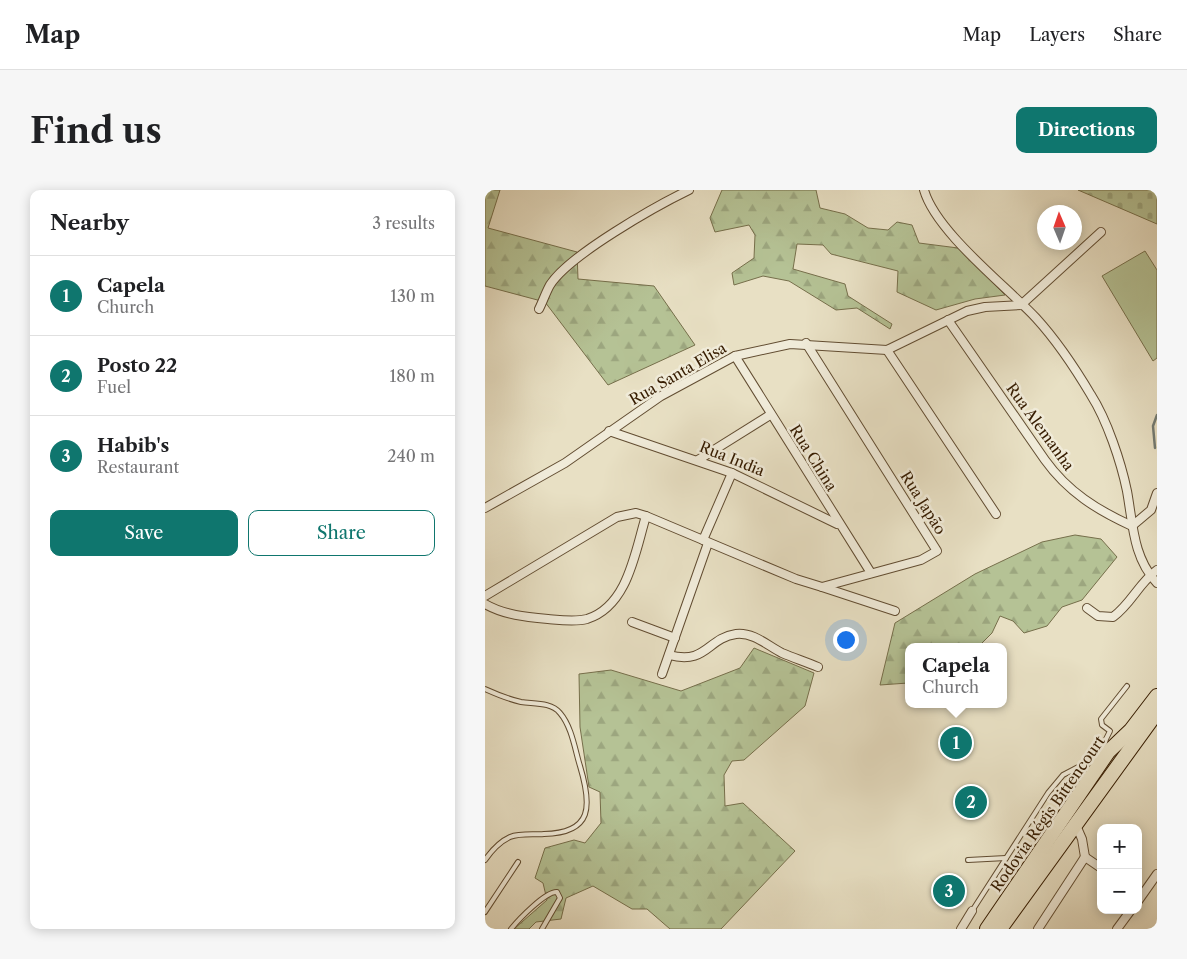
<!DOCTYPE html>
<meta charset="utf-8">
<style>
:root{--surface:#fff;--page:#f6f6f6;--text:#202124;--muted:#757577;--line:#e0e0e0;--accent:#0f766e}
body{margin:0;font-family:"Libre Caslon Text",serif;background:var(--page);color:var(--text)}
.controls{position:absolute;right:15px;bottom:15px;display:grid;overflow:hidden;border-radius:10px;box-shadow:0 2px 12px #0003}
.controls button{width:45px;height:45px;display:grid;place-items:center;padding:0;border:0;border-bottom:1px solid var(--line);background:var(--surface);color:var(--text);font:25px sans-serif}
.compass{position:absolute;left:552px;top:15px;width:45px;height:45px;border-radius:50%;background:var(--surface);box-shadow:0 2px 12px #0003;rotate:358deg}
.you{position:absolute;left:360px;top:449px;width:18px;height:18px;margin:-12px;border:4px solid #fff;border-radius:50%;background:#1a73e8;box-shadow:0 0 0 8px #1a73e833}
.badge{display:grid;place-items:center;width:32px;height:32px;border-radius:50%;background:var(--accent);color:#fff;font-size:16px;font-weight:700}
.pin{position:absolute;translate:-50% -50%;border:2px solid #fff;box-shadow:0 1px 5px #0006}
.popup{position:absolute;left:420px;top:453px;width:102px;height:65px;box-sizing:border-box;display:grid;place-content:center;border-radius:10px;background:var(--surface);filter:drop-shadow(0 1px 4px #0005);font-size:16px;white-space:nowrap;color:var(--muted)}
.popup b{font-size:19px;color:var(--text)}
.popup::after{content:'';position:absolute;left:50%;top:100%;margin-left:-10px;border:10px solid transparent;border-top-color:var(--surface)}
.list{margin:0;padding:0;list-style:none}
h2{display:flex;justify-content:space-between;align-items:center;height:65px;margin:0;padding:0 20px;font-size:21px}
h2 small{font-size:16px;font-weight:400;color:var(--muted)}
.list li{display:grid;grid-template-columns:32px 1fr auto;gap:15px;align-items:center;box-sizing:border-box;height:80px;padding:0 20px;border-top:1px solid var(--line)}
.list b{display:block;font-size:19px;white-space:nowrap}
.list p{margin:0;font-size:16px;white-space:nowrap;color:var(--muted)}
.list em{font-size:16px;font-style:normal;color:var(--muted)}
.actions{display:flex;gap:10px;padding:15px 20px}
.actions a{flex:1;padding:11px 0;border:1px solid var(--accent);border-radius:10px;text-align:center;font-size:18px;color:var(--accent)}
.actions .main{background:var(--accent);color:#fff}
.map{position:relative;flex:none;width:672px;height:739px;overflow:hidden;border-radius:10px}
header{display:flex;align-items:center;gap:30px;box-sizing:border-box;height:70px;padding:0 25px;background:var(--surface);border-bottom:1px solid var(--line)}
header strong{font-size:24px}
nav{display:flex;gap:28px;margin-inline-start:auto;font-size:18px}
.intro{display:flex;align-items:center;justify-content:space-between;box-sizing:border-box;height:120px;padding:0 30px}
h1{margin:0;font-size:35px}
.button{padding:12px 22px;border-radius:10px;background:var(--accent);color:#fff;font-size:18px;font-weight:700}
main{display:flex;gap:30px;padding:0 30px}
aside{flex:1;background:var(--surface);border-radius:10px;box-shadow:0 2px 12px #0003}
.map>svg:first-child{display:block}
.green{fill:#b5c295;stroke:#766f4b}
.forest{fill:url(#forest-firs);stroke:#766f4b}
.cemetery{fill:url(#cemetery-stones);stroke:#766f4b}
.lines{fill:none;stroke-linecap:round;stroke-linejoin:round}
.stream{stroke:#737b73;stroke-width:2.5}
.lane-casing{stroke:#624d32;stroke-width:6}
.street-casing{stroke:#624d32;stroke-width:10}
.highway-casing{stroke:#361c01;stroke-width:16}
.lane{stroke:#f0ebd9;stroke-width:4}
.street{stroke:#f0ebd9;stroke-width:8}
.highway{stroke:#e8e0c4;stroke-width:14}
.labels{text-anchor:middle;stroke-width:5;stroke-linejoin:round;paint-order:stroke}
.street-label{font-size:15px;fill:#361c01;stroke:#f0ebd9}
</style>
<header>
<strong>Map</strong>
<nav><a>Map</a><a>Layers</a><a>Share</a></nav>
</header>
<div class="intro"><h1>Find us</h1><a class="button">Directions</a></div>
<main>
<aside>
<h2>Nearby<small>3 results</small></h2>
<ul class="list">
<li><span class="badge">1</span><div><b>Capela</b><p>Church</p></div><em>130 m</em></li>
<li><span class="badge">2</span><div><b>Posto 22</b><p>Fuel</p></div><em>180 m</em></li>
<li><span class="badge">3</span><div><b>Habib's</b><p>Restaurant</p></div><em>240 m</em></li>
</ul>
<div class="actions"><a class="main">Save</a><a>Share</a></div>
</aside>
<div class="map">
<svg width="672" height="739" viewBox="0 0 672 739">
<defs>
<pattern id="forest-firs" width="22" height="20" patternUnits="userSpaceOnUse" patternTransform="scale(1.25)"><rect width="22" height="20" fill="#b5c295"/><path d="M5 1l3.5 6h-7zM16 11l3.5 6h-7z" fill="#9ca67f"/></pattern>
<pattern id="cemetery-stones" width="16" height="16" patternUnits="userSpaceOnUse" patternTransform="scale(1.25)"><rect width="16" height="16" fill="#b5c295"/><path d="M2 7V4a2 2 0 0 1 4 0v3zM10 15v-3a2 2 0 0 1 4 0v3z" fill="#9ca67f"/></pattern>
</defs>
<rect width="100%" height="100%" fill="#e8e0c4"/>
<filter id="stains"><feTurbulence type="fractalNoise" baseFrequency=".004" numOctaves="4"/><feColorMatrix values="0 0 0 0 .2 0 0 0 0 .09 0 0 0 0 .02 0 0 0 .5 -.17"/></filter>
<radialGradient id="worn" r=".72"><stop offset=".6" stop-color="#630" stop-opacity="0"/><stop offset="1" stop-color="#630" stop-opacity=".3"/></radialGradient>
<polygon class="green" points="660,61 672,80 672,168 668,171 617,86"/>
<g class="forest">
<polygon points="0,0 15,0 3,38 92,62 93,89 169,96 210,155 123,195 60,112 0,96"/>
<polygon points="237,0 331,0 335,18 360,24 383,38 403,40 412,32 427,35 434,53 473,58 520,105 490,109 451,120 412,102 413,81 346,64 338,55 312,54 308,79 360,94 363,106 407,134 405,139 372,118 351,120 304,91 278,86 249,95 247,83 269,68 270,45 264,35 230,42 225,28"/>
<polygon points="590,345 616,349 632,367 597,410 577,417 562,436 539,443 528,431 515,426 507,443 493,457 424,457 423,493 395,495 410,433 490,384 557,352"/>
<polygon points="269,458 329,483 320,516 259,570 247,571 239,585 240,616 258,613 310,661 236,739 185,739 162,719 147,719 108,696 81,708 76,729 51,732 44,739 29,739 62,710 58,693 50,688 60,658 89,650 100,653 116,633 115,602 104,597 95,537 94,484 126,480 196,501 255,478"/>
</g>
<polygon class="cemetery" points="593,0 672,0 672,34"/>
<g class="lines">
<polyline class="stream" points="670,258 668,236 672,225"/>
<defs>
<g id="lane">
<path d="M 0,499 C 11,504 23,509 36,512 C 49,514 66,512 75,523 C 87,537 90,560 95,576 C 107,616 108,643 59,644 C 48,645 35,643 25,647 C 14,652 7,660 0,670"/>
<polyline points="614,563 625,541 617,535 616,529 642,496"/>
<polyline points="483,670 521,668"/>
<polyline points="487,721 563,603 578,585 616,565"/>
<polyline points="0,722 33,672"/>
<path d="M 26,739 C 34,729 61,701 72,702 L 75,708 L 57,739"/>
</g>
<g id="street">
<path d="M 439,0 C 451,42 520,95 551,128 C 572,151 590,178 606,205 C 622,230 636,272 642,301 C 648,334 648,368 672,393"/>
<polyline points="536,115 616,42"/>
<path d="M 54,119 C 58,111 61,102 65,95 C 84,65 171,16 204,0"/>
<path d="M 463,130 L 560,270 C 583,302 612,320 647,336 L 666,320 L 672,303"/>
<polyline points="402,160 511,324"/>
<polyline points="250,166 386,383"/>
<polyline points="124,241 247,283 352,334"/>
<polyline points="213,270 285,225"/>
<polyline points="0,318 80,273 176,206 250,166 305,154 402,160 482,121 500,117 536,115"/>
<polyline points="218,350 247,283"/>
<polyline points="337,397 410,421"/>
<polyline points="0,406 132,327 151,323 161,326 311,389 337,397 436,370 452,361 321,153"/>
<path d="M 0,414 C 19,425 41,427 63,429 C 75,430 90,432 102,429 C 143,416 150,362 161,326"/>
<path d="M 602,418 L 613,426 L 628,427 C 646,414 654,393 672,380"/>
<polyline points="147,432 190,448"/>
<path d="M 184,465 C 222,475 222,448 251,444 C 269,442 283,456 297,463 C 309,468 321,472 333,477"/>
<polyline points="177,484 223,353"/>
<polyline points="590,633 597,649 600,667"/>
<polyline points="600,667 616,678"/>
<polyline points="653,711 672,684"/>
<polyline points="476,739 487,721"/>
<polyline points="553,739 600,667"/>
<polyline points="632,739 646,720"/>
</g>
<g id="highway">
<polyline points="502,739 623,562 646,540 672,506"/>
<polyline points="515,739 672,522"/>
</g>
</defs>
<use href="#lane" class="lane-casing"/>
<use href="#street" class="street-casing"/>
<use href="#highway" class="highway-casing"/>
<use href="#lane" class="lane"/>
<use href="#street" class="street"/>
<use href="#highway" class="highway"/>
</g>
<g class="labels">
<g class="street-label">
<text transform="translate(193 184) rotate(-30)" y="5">Rua Santa Elisa</text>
<text transform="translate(555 237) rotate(54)" y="5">Rua Alemanha</text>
<text transform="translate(328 268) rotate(58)" y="5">Rua China</text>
<text transform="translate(247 269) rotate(22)" y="5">Rua India</text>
<text transform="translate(438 313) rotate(58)" y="5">Rua Japão</text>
<text transform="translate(563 624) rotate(-55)" y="5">Rodovia Régis Bittencourt</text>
</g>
</g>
<rect width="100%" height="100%" filter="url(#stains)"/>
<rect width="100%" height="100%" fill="url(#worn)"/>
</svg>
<div class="controls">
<button>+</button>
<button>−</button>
</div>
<svg class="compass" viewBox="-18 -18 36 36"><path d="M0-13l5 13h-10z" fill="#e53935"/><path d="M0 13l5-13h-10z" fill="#757577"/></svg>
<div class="you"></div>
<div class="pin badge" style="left:471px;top:553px">1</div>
<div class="popup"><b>Capela</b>Church</div>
<div class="pin badge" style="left:486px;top:612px">2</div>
<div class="pin badge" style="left:464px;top:701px">3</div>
</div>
</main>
